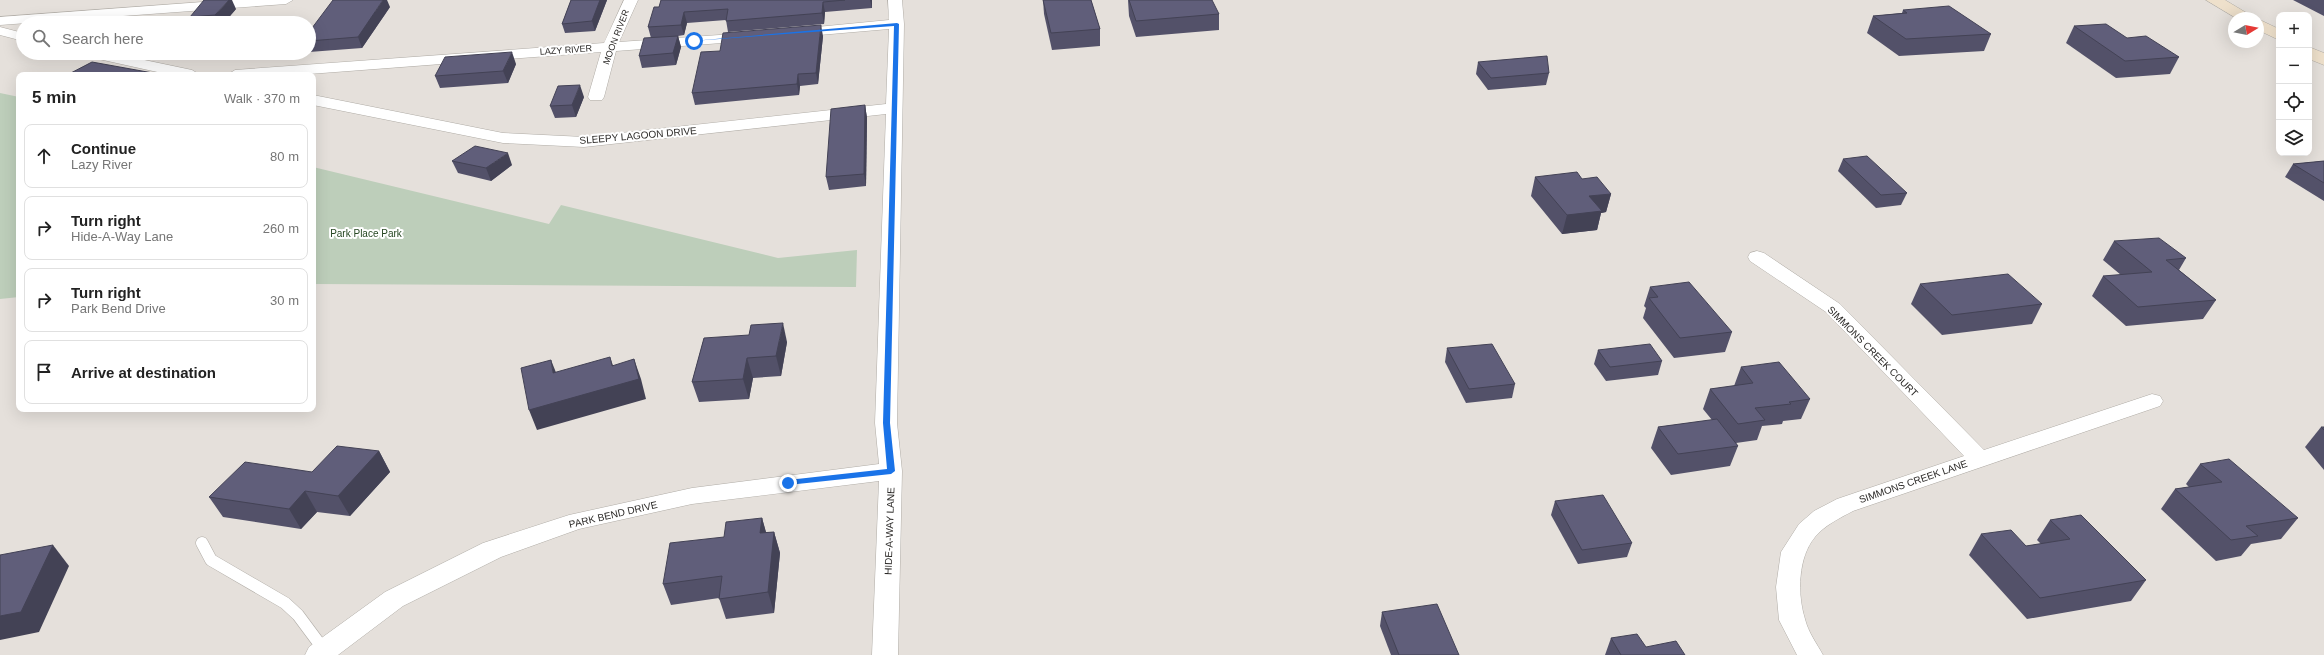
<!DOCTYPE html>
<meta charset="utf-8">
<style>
:root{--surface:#fff;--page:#f2f2f2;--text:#222;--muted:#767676;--line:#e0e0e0}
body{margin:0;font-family:Arial,sans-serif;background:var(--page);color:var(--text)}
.controls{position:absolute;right:12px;top:12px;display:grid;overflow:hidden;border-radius:8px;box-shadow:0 4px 16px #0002}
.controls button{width:36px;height:36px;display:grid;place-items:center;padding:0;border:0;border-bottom:1px solid var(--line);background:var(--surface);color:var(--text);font:20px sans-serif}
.compass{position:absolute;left:2228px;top:12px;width:36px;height:36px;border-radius:50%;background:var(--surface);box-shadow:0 4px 16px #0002;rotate:80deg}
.stop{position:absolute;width:12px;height:12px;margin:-9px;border:3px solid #1a73e8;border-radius:50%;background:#fff}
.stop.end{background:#1a73e8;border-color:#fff;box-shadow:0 1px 4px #0008}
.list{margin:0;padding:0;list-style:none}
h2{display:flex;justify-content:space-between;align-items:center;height:52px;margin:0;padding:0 16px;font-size:17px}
h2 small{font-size:13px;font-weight:400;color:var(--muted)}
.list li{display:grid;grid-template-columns:26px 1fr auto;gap:12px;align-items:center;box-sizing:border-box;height:64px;margin:0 8px 8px;padding:0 8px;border:1px solid var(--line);border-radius:8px}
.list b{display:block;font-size:15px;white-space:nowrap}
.list p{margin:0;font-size:13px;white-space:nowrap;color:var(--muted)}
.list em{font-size:13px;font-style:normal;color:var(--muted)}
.icon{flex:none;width:22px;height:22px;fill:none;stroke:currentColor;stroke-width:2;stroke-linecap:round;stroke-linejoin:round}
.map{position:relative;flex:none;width:2324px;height:655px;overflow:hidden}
.search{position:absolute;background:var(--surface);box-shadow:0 4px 16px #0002;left:16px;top:16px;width:300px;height:44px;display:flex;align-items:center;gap:10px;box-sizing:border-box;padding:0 14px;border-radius:22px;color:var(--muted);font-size:15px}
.panel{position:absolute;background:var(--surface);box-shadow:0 4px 16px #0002;left:16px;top:72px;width:300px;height:340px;border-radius:8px}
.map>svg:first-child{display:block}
.green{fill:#bdceba}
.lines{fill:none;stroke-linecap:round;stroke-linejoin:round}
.lane-casing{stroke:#b0aca6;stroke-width:13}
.street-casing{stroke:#b0aca6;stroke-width:1}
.secondary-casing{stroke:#b0aca6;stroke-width:1}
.lane{stroke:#fff;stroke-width:12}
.street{fill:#fff;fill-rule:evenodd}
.secondary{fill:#eee0cb;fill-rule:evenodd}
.wall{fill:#535169}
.shaded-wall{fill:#434255}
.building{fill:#605e7a;stroke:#434255}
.route{fill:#1a73e8}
.labels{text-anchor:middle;stroke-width:4;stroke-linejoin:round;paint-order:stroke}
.far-street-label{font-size:9px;fill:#2c2a28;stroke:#fff}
.street-label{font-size:10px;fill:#2c2a28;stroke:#fff}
.park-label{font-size:10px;fill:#254621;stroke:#fff}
</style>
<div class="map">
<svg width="2324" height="655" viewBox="0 0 2324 655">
<rect width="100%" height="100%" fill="#e5e0db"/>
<g class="green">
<polygon points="0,93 19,97 19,297 0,299"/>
<polygon points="313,167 549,224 561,205 778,258 857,250 856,287 313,284"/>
</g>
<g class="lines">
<defs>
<polyline id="lane" points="202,543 211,560 285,603 298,615 324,650"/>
<g id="street">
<polygon points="230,0 293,0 286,4 0,25 0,17"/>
<polygon points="624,0 638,0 619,42 748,33 755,37 748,41 616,51 604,97 602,100 590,100 588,97 601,52 296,75 227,75 235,70 604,43"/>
<polygon points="888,0 902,0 904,24 897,423 902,471 898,655 872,655 879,481 692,504 579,529 501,557 403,606 338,655 305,655 309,647 385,592 483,543 569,515 692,488 879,464 875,423 886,114 584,147 503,143 313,105 313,95 503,133 584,137 886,104 889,29 796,37 789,33 796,29 889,20"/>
<polygon points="0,27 23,33 23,41 0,35"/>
<polygon points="83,53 111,53 192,70 200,75 171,75 85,56"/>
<path d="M 1757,251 L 1764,253 L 1840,304 L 1984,450 L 2152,394 L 2160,396 L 2163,401 L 2160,406 L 1853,511 C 1840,518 1825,525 1815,537 C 1798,557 1797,594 1805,619 C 1808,632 1817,644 1823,655 L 1797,655 L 1779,620 L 1776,587 L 1781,552 L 1799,524 L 1814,511 L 1837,499 L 1964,456 L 1826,312 L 1750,261 L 1748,257 L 1750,253 Z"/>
</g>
<g id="secondary">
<polygon points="2206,0 2225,0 2255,18 2236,18"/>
<polygon points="2258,19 2279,29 2279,40 2258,30"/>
<polygon points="2309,47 2324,53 2324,65 2309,59"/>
</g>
</defs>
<use href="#lane" class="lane-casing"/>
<use href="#street" class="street-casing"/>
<use href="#secondary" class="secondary-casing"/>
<use href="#lane" class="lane"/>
<use href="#street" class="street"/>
<use href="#secondary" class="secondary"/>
</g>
<g class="wall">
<polygon points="571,0 607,0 595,31 565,33 562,24"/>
<polygon points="661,0 872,0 872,8 825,12 824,24 728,32 726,20 687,23 684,35 678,36 681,47 676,65 642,68 639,56 651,38 648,27 659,7"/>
<polygon points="1043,0 1091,0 1100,29 1100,46 1052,50 1044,14"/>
<polygon points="1128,0 1219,14 1219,30 1136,37 1129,16"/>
<polygon points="2293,0 2324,0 2324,16"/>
<polygon points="390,7 362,48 309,52 309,32"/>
<polygon points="236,9 224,23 193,23 190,17"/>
<polygon points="1903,10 1991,34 1984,51 1899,56 1867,33 1873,16 1902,13"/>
<polygon points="2074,26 2127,38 2179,57 2170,74 2116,78 2066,43"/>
<polygon points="823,36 818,84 800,86 799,95 695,105 692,93 720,51"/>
<polygon points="1478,62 1549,73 1546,85 1488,90 1476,74"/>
<polygon points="516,64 508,83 440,88 435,76"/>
<polygon points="584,97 576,117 555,118 550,106"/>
<polygon points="865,105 867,118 866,186 829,190 826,177"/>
<polygon points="1843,159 1907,193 1901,205 1876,208 1838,171"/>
<polygon points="452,161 512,165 491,181 458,173"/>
<polygon points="2324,161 2324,201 2285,177 2293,164"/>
<polygon points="1535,177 1582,179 1611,194 1606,212 1601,213 1597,230 1562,234 1531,196"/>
<polygon points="2114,241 2186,258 2179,270 2216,300 2203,319 2126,326 2092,296 2103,276 2121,275 2103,260"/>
<polygon points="1920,284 2042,304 2032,324 1942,335 1911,304"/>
<polygon points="1650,287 1732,332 1725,352 1674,358 1643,318 1646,308 1644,306"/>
<polygon points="704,338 787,342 781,376 753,378 749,399 699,402 692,382"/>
<polygon points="1447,348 1515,384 1512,398 1466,403 1445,362"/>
<polygon points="1598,350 1662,361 1658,375 1606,381 1594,364"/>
<polygon points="1741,367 1810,399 1801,419 1783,421 1782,424 1762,426 1757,440 1736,443 1738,446 1730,466 1671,475 1651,448 1658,427 1712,420 1703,409 1710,389 1734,386"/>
<polygon points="2321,427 2324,427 2324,470 2305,447"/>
<polygon points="379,451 390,472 350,516 317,512 301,529 223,517 209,497 312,472"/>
<polygon points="2200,464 2298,518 2281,539 2251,544 2241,556 2216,561 2161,509 2175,489 2189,487 2186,484"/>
<polygon points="1555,501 1632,543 1627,557 1578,564 1551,515"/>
<polygon points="762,518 766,533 774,532 780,553 774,613 726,619 719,598 671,605 663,584 724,537"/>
<polygon points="2050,520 2146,580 2131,601 2027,619 1969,555 1981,534 2026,546 2041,544 2037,540"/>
<polygon points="1382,612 1459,655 1391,655 1380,626"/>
<polygon points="1611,638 1646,647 1685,655 1605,655"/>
</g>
<g class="shaded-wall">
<polygon points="229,0 232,0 236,9 224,23 219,23 215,15"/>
<polygon points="383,0 387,0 390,7 362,48 358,37"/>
<polygon points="600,0 607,0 595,31 592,21"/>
<polygon points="870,0 872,0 872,8"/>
<polygon points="823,2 825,12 824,24 822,13"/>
<polygon points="684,12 687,23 684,35 681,25"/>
<polygon points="821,25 823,36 818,84 816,73"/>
<polygon points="678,36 681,47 676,65 673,53"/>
<polygon points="512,52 516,64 508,83 503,71"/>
<polygon points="798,74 800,86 799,95 797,84"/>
<polygon points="580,85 584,97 576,117 572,105"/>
<polygon points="865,105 867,118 866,186 864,174"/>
<polygon points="508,153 512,165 491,181 486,168"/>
<polygon points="1611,194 1606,212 1601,213 1597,230 1562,234 1567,215 1589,196"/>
<polygon points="783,323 787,342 781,376 776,356"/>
<polygon points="610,357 617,377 634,359 641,379 646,399 537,430 529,410 612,366"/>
<polygon points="747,358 753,378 749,399 743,379"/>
<polygon points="551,360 559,380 553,373"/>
<polygon points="379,451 390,472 350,516 338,496"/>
<polygon points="305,491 317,512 301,529 289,509"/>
<polygon points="762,518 768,539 760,533"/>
<polygon points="774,532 780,553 774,613 768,592"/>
<polygon points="53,545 69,566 39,632 0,640 0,616"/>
</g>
<g class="building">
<polygon points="204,0 229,0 215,15 190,17"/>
<polygon points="333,0 383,0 358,37 309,41 309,32"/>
<polygon points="571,0 600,0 592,21 562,24"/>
<polygon points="661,0 845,0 823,2 822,13 726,21 728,9 684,12 681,25 648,27 654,7 659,7"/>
<polygon points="1043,0 1091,0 1100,29 1051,33"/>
<polygon points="1129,0 1212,0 1219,14 1136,21"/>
<polygon points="1949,6 1991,34 1906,39 1873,16 1907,13 1903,10"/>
<polygon points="2106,24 2127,38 2146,36 2179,57 2125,61 2074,26"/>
<polygon points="821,25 816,73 798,74 797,84 692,93 701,52 720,51 723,33"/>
<polygon points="678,36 673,53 639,56 644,38"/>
<polygon points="512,52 503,71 435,76 445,57"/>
<polygon points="1547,56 1549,73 1491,78 1478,62"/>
<polygon points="92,62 164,75 67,75"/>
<polygon points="580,85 572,105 550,106 558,86"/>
<polygon points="865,105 864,174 826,177 831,109"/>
<polygon points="475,146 508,153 486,168 452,161"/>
<polygon points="1867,156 1907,193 1881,195 1843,159"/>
<polygon points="2324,161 2324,183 2293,164"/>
<polygon points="1577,172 1582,179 1597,177 1611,194 1589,196 1602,211 1567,215 1535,177"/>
<polygon points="2159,238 2186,258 2166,260 2216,300 2138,307 2103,276 2152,272 2114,241"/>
<polygon points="2008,274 2042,304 1952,315 1920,284"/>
<polygon points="1689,282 1732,332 1680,338 1649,298 1658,297 1650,287"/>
<polygon points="783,323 776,356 747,358 743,379 692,382 704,338 749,335 751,325"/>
<polygon points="1492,344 1515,384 1469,389 1447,348"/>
<polygon points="1650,344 1662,361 1610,367 1598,350"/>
<polygon points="610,357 612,366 634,359 639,379 529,410 521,368 551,360 553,373"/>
<polygon points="1779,362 1810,399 1789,402 1791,404 1755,408 1765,420 1738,424 1710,389 1753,383 1741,367"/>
<polygon points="1717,419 1738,446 1678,454 1658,427"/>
<polygon points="2321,427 2324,427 2324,430"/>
<polygon points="337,446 379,451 338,496 305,491 289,509 209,497 245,462 312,472"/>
<polygon points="2229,459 2298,518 2246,526 2258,536 2231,540 2175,489 2222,482 2200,464"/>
<polygon points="1603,495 1632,543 1582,550 1555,501"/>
<polygon points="2081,515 2146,580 2040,598 1981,534 2011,530 2026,546 2070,539 2050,520"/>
<polygon points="762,518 760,533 774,532 768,592 719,599 722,576 663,584 670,543 724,537 726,522"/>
<polygon points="53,545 21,612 0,616 0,555"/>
<polygon points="1437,604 1459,655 1399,655 1382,612"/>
<polygon points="1637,634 1646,647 1676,641 1685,655 1621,655 1611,638"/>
</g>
<polygon class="route" points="897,23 899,24 890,423 895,471 891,474 788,485 785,483 788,480 887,469 883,423 894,26 692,41"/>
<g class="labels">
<g class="far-street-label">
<text transform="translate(616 37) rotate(-69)" y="3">MOON RIVER</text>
<text transform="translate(566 50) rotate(-4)" y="3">LAZY RIVER</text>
</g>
<g class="street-label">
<text transform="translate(638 135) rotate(-5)" y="4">SLEEPY LAGOON DRIVE</text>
<text transform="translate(1873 351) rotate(45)" y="4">SIMMONS CREEK COURT</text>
<text transform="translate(1913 481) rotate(-19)" y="4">SIMMONS CREEK LANE</text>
<text transform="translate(613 514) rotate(-13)" y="4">PARK BEND DRIVE</text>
<text transform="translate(889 531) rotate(-88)" y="4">HIDE-A-WAY LANE</text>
</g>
<g class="park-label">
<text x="366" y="237">Park Place Park</text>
</g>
</g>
</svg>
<div class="controls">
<button>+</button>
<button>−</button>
<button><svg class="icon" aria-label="locate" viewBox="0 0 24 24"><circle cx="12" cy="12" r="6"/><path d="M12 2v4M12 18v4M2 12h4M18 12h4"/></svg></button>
<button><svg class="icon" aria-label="layers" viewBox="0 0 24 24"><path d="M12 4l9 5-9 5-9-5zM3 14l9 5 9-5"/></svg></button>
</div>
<svg class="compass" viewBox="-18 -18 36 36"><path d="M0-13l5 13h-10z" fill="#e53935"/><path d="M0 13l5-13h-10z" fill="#767676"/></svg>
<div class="stop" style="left:694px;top:41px"></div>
<div class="stop end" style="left:788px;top:483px"></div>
<div class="search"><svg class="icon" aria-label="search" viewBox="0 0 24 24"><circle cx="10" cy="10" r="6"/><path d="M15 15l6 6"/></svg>Search here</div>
<section class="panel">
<h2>5 min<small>Walk · 370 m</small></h2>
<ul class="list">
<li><svg class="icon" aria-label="ahead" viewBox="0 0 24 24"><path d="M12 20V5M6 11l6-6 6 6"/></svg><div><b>Continue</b><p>Lazy River</p></div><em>80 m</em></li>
<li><svg class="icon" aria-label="right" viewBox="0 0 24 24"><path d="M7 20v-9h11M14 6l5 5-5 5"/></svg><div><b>Turn right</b><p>Hide-A-Way Lane</p></div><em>260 m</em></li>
<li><svg class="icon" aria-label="right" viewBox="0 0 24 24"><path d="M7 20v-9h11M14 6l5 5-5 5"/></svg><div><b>Turn right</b><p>Park Bend Drive</p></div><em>30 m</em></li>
<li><svg class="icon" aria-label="arrive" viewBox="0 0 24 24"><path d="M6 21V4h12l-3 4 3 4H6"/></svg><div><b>Arrive at destination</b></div></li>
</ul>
</section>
</div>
